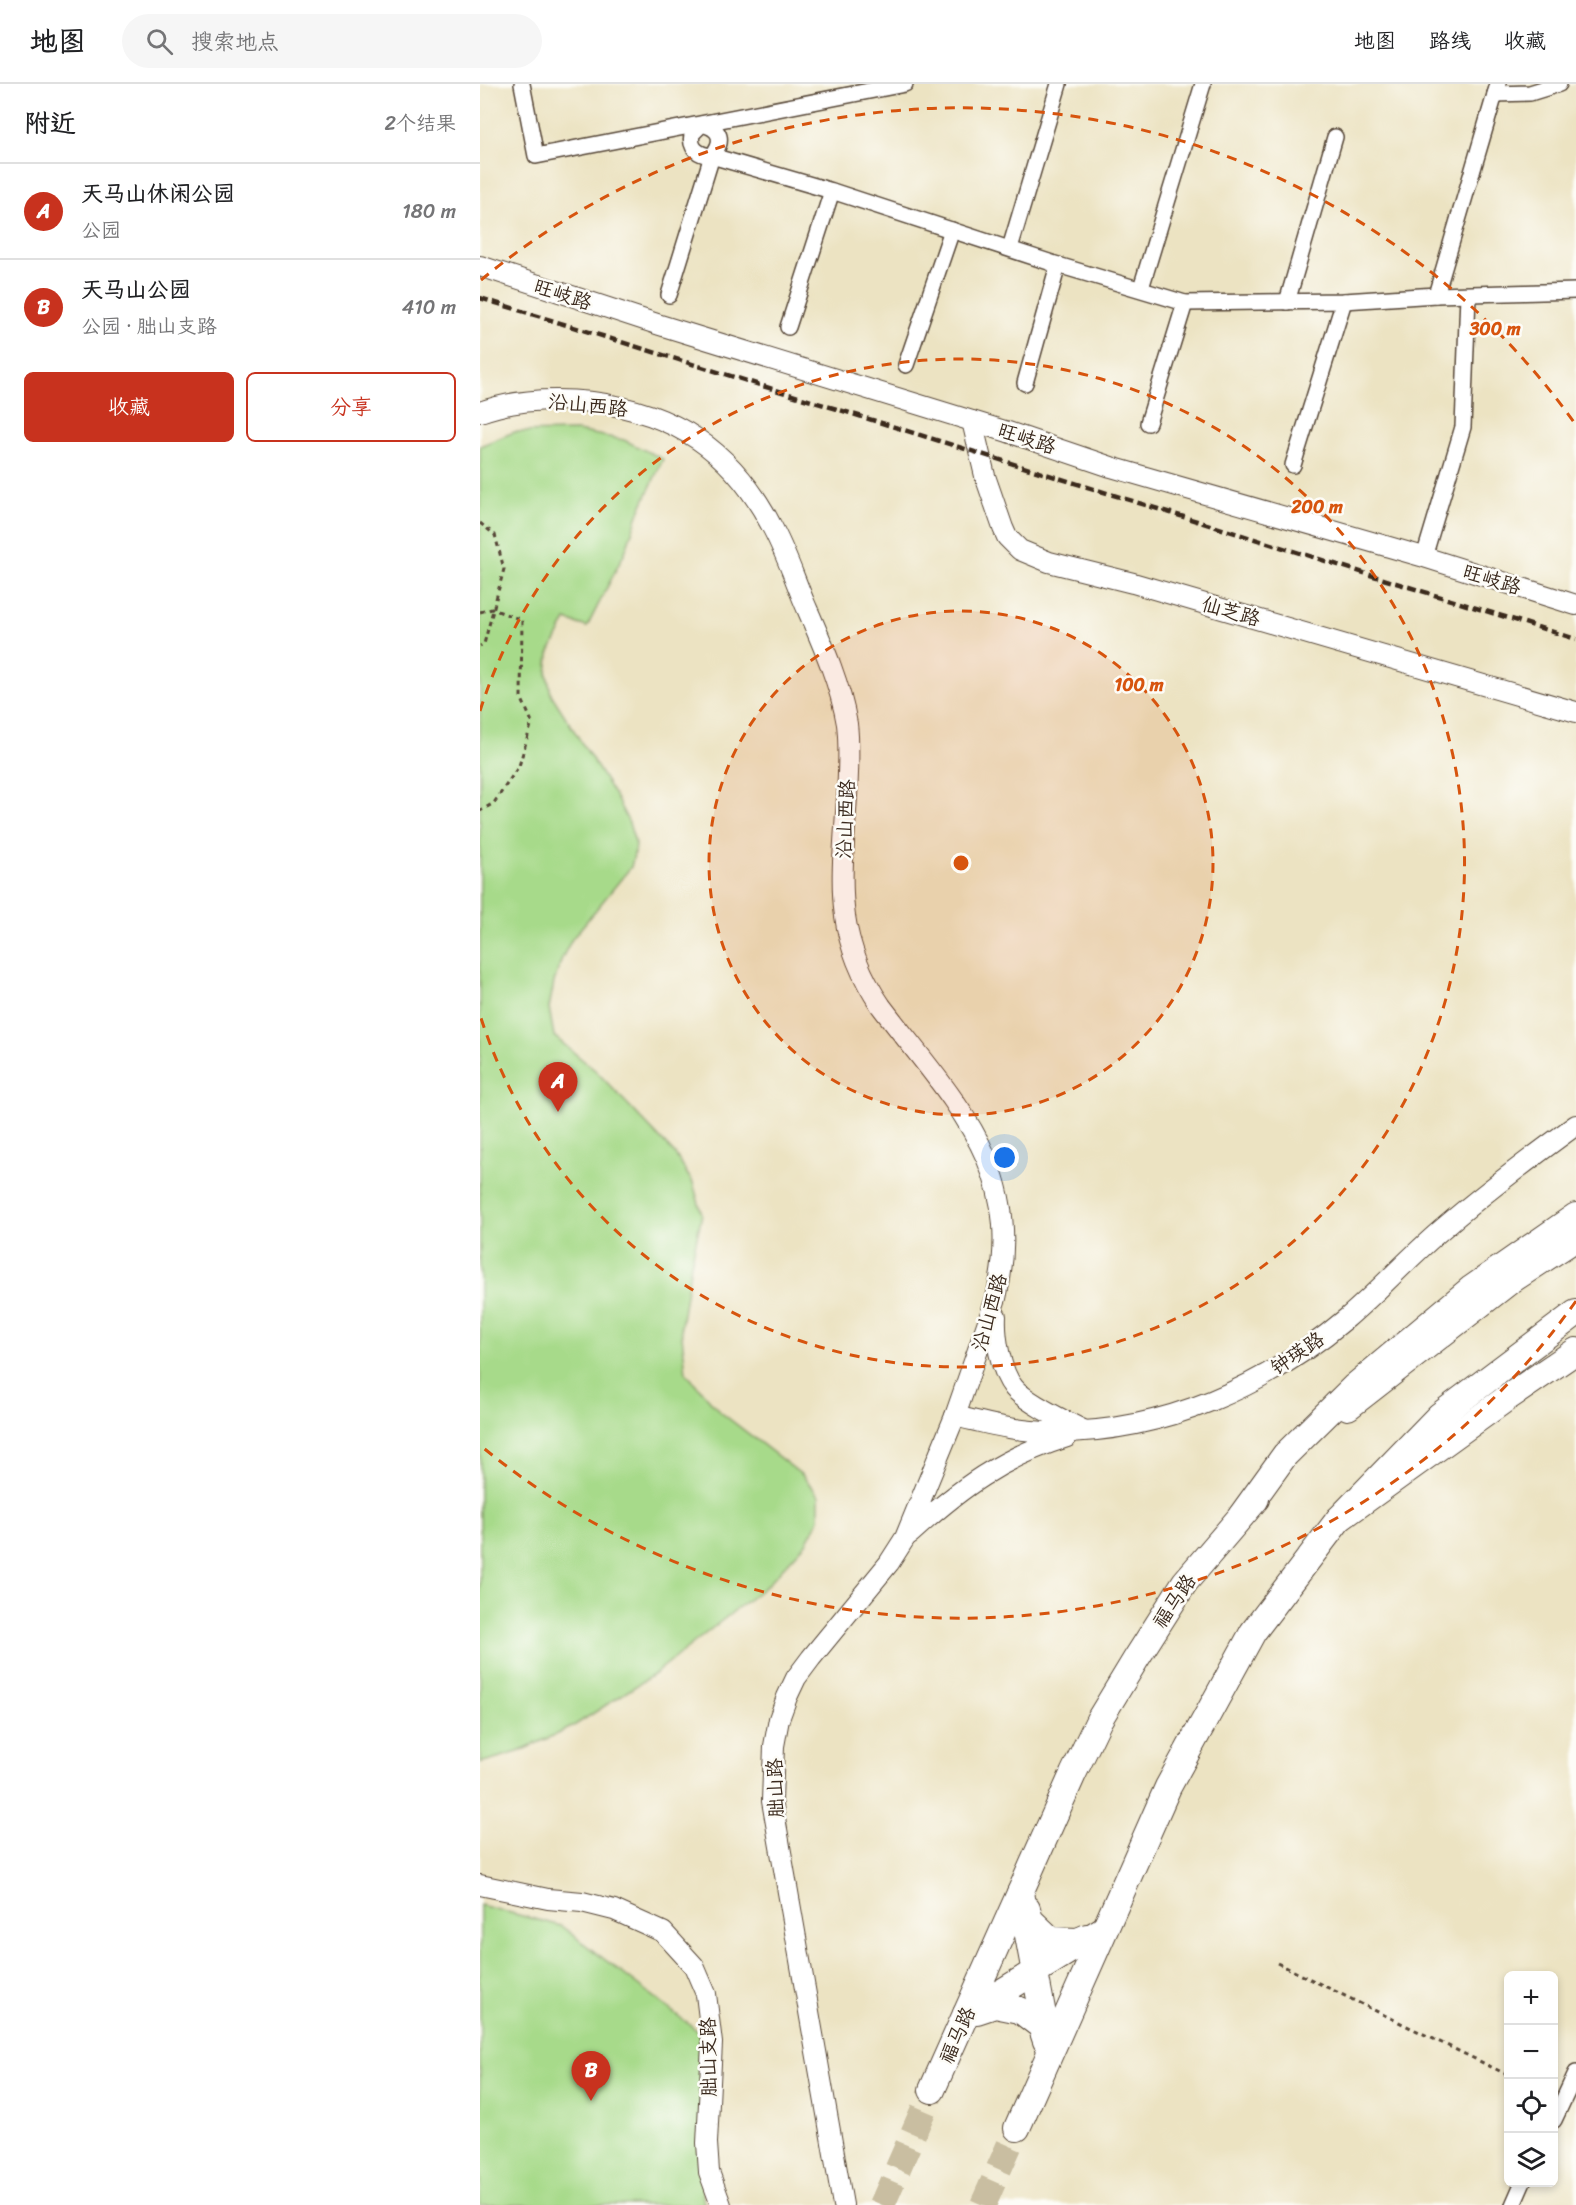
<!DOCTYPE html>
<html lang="zh">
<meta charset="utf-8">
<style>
:root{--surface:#fff;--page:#f6f6f6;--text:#202124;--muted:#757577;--line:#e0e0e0;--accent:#c8321e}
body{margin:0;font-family:Sriracha,"LXGW WenKai TC",sans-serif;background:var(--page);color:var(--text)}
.controls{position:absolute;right:18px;bottom:18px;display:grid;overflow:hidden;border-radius:9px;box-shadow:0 3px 9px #0003}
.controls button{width:54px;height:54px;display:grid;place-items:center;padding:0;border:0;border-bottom:2px solid var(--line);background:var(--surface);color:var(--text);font:30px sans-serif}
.you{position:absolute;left:525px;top:1074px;width:21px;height:21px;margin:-15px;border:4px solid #fff;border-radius:50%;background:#1a73e8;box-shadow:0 0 0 9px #1a73e833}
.badge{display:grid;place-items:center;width:39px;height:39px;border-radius:50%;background:var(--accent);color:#fff;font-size:20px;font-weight:700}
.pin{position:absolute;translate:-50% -50px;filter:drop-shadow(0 2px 3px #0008)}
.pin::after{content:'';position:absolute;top:32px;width:21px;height:18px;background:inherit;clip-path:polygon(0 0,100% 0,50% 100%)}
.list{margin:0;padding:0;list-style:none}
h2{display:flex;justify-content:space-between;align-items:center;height:78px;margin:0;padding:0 24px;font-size:26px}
h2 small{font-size:20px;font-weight:400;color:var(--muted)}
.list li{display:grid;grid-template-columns:39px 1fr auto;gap:18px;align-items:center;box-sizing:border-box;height:96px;padding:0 24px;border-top:2px solid var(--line)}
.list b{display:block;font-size:22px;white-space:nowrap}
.list p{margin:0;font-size:20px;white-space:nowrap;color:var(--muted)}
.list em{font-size:20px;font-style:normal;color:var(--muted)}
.actions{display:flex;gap:12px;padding:18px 24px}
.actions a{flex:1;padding:14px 0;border:2px solid var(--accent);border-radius:9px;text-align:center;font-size:21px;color:var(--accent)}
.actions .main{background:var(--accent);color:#fff}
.icon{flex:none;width:33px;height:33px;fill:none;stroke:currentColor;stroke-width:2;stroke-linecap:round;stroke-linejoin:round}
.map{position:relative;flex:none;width:1096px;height:2121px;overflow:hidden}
header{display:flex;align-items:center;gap:36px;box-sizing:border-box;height:84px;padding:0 30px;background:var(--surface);border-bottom:2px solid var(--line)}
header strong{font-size:28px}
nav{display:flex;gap:33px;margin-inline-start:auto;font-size:21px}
.search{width:420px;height:54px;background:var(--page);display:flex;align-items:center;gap:15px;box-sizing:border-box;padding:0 21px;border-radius:33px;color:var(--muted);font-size:22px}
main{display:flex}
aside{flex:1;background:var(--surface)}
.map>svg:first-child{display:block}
.green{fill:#a7da8a;stroke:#718254;stroke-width:1.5}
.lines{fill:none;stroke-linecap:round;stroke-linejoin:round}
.primary-tunnel{stroke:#c9bea1;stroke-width:26;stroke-dasharray:26 13;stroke-linecap:butt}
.minor-casing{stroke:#564637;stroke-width:18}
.tertiary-casing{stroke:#564637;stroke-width:22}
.primary-casing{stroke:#564637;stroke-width:28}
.trunk-casing{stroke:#564637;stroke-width:28}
.path{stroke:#564637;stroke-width:3;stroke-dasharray:4.5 4.5;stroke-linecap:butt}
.minor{stroke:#fff;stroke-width:15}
.tertiary{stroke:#fff;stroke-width:20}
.primary{stroke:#fff;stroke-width:26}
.trunk{stroke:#fff;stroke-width:26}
.rail{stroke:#3b2a1e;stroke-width:4.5;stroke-dasharray:9 4.5;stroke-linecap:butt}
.ring{fill:none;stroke:#d7540e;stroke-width:3;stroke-dasharray:10 8}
.labels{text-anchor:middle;stroke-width:5;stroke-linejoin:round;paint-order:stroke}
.street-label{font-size:20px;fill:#3b2a1e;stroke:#fdfcf7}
.centre{fill:#d7540e;stroke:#fdfcf7;stroke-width:3}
.ring-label{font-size:18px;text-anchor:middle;font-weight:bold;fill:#d7540e;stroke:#fdfcf7;stroke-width:5;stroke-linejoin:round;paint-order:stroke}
</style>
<header>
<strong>地图</strong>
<div class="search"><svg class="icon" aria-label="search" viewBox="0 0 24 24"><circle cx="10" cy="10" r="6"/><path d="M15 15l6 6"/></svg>搜索地点</div>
<nav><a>地图</a><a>路线</a><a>收藏</a></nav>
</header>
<main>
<aside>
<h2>附近<small>2个结果</small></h2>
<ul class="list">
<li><span class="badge">A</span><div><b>天马山休闲公园</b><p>公园</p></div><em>180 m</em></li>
<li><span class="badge">B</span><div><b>天马山公园</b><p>公园 · 胐山支路</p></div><em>410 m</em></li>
</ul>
<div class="actions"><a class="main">收藏</a><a>分享</a></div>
</aside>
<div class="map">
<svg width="1096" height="2121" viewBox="0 0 1096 2121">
<rect width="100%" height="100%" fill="#fdfcf7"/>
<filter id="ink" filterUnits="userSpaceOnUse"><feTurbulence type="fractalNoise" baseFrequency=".0167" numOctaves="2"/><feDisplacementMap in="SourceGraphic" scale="12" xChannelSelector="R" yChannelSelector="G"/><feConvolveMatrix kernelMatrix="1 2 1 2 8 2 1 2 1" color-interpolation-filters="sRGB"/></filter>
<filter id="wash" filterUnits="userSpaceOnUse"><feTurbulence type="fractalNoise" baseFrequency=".008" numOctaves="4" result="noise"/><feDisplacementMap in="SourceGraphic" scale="24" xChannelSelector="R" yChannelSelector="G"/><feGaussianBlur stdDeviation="1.35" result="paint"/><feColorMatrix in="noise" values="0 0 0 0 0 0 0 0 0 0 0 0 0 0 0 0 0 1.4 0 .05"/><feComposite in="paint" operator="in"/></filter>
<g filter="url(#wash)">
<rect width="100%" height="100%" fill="#ece3c2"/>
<g class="green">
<polygon points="97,347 144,356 183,375 159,428 145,468 107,543 86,536 69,570 67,590 71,610 134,710 149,739 156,762 151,783 92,855 82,874 74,898 69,924 74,952 116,987 195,1070 213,1099 222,1130 211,1180 201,1242 206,1289 239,1327 322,1391 339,1412 339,1435 326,1459 287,1501 173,1591 92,1643 38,1668 0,1679 0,362 34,348"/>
<polygon points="0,1821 81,1842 223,1951 220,2083 224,2121 0,2121"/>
</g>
</g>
<g filter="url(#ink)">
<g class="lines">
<g class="primary-tunnel">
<polyline points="402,2121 452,2006"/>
<polyline points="503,2121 537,2044"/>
</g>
<defs>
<g id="minor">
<polyline points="42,0 56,72 425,0"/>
<polyline points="1015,10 1050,9 1079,0"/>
<path d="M 222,40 C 242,45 244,57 232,72 C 218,71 209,64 212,50 Z"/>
<polyline points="530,164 579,0"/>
<polyline points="661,204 723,0"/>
<polyline points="189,211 232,72 352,107 578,181 705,219 864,217 956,211 1096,207"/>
<polyline points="956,211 1018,0"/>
<polyline points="807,218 855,53"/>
<polyline points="308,243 352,107"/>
<polyline points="426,281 472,146"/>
<polyline points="545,299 578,181"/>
<polyline points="668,339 705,219"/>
<polyline points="813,381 864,217"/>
<polyline points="944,473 983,343 988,211"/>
<polyline points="1074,2036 1096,1989"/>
<polyline points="1033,2121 1043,2098"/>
</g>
<g id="tertiary">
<polyline points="0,182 180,241 528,348 631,383 944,473 1096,521"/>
<path d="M 0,328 C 36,315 74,314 112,318 C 194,328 253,367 291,441 C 305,466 314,494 325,520 C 342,559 360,599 367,640 C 370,665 368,689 367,713 C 362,795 352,850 401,922 C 472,1016 548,1085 516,1214 L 475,1332 L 425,1454 L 409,1479 L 331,1574 L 316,1594 L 307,1613 L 299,1635 L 294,1662 L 292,1717 L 363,2121"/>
<polyline points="492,337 505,392 523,444 527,453 540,466 569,478 653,499 1096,628"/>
<path d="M 516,1232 C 515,1253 520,1287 534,1304 C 547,1319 585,1337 603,1346"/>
<path d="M 475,1332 C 508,1340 543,1349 578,1348 C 684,1348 787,1302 867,1234 C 902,1204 932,1170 967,1141 C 1008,1106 1052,1073 1096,1041"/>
<path d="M 430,1450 C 480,1404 521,1374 587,1353"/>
<polyline points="0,1801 68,1815 102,1818 134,1826 183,1848 214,1882 226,1910 232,1959 227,2059 229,2088 241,2121"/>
</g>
<g id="primary">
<polyline points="868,1323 1030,1197 1096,1154"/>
<polyline points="540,1809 570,1968"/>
<polyline points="547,1825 550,1836 571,1856 598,1857 607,1853"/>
<polyline points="497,1927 515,1921 540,1926 561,1942 566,1957"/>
<polyline points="486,1930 624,1845"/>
<polyline points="452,2006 593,1690 619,1636 656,1575 705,1498 776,1415"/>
<polyline points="537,2044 688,1703 773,1548 859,1435 959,1332 1096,1229"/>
</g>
<g id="trunk">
<polyline points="761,1432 805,1371 874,1303 991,1205 1096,1132"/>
<polyline points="859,1435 1027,1314 1096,1267"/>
</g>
</defs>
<use href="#minor" class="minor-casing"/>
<use href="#tertiary" class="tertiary-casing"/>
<use href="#primary" class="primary-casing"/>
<use href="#trunk" class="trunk-casing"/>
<g class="path">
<polyline points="0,439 15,451 24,485 4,560 0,562"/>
<polyline points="0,528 12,525 42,536 41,613 52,638 39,682 14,719 0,727"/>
<polyline points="797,1879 1028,1991"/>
</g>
<use href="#minor" class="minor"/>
<use href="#tertiary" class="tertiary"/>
<use href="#primary" class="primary"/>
<use href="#trunk" class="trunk"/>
<polyline class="rail" points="0,214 1096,555"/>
</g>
</g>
<circle cx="481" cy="779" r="252" fill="#d7540e" fill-opacity=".12"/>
<g class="ring">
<circle cx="481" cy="779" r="252"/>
<path d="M0 627A504 504 0 1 1 0 931"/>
<path d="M1096 1217A755 755 0 0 1 1 1362M1 196A755 755 0 0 1 1096 341"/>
</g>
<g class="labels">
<g class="street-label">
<text transform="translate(83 210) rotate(18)" y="7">旺岐路</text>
<text transform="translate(108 321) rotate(6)" y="7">沿山西路</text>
<text transform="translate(547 354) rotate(18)" y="7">旺岐路</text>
<text transform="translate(1012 495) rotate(17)" y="7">旺岐路</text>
<text transform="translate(751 527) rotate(16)" y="7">仙芝路</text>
<text transform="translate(365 735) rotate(-87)" y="7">沿山西路</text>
<text transform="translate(509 1228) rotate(-74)" y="7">沿山西路</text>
<text transform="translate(817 1269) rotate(-34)" y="7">钟瑛路</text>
<text transform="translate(694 1517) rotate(-56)" y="7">福马路</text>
<text transform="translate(295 1704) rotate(-92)" y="7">胐山路</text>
<text transform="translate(477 1951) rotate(-66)" y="7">福马路</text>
<text transform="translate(228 1973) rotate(-91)" y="7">胐山支路</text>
</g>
</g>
<circle cx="481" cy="779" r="9" class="centre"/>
<g class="ring-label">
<text x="1015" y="251">300 m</text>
<text x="837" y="429">200 m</text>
<text x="659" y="607">100 m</text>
</g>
</svg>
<div class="controls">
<button>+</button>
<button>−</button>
<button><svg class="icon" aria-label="locate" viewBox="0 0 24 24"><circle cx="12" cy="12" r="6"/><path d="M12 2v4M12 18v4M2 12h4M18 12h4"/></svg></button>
<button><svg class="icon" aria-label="layers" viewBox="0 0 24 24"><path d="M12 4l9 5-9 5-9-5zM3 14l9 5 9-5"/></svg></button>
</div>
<div class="you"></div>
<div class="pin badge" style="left:78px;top:1028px">A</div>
<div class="pin badge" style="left:111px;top:2017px">B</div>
</div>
</main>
